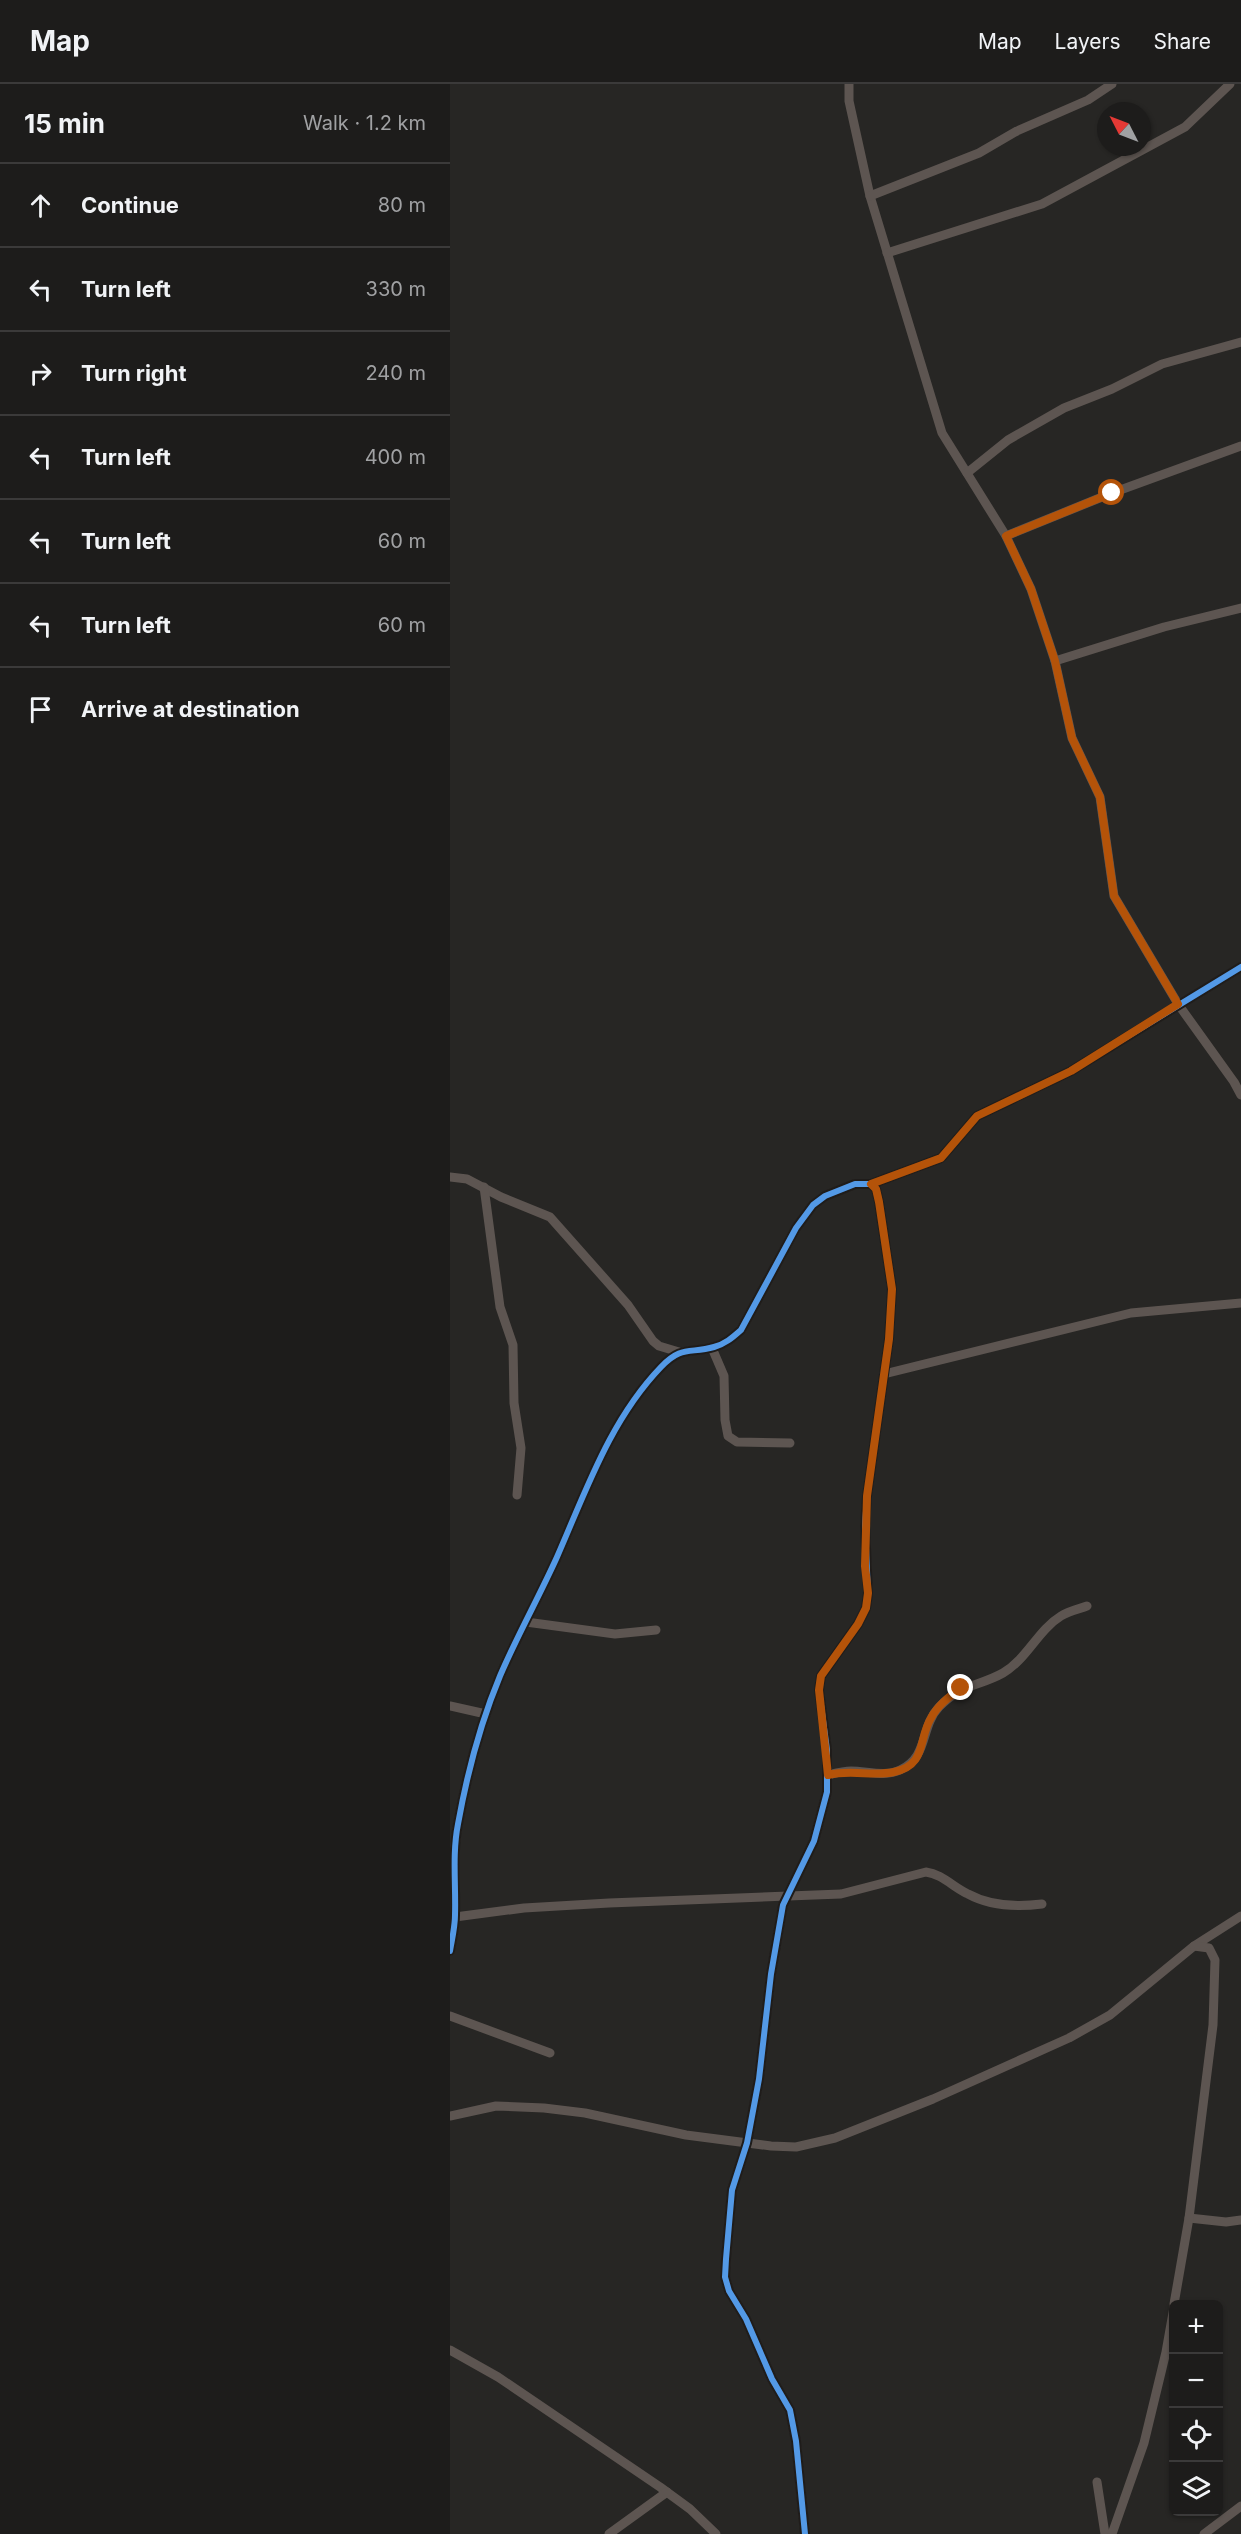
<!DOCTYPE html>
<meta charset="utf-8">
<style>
:root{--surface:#1d1c1b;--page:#252524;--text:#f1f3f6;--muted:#a0a1a3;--line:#3b3a3a}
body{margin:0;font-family:Inter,sans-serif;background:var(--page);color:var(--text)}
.controls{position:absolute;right:18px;bottom:18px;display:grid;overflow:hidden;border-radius:9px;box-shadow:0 2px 4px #0004}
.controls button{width:54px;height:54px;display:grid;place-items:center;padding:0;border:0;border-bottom:2px solid var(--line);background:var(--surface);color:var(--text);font:30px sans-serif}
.compass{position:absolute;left:647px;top:18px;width:54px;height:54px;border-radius:50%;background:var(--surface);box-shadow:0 2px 4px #0004;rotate:312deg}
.stop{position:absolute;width:18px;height:18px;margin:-14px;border:4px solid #b45309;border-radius:50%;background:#fff}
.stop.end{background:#b45309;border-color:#fff;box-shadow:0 2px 6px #0008}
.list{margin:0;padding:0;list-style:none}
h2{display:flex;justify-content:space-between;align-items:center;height:78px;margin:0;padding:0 24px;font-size:26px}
h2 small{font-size:20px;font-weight:400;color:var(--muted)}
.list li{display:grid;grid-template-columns:39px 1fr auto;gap:18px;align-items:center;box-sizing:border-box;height:84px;padding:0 24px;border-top:2px solid var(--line)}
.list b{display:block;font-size:22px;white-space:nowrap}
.list em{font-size:20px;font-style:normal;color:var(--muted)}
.icon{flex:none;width:33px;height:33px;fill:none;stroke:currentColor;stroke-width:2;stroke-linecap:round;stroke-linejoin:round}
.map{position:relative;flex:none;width:791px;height:2450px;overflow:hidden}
header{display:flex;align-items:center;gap:36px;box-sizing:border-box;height:84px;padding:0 30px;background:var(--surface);border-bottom:2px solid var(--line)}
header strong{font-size:28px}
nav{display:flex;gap:33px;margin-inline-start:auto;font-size:21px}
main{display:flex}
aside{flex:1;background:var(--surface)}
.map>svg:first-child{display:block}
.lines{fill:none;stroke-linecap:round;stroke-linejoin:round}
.minor{stroke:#5d5551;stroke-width:9}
.cycleway-casing{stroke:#1f1c1a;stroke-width:10}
.cycleway{stroke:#5399e6;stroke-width:6}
.route{stroke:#b45309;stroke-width:8}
</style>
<header>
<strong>Map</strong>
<nav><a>Map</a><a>Layers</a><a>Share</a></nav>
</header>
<main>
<aside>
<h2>15 min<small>Walk · 1.2 km</small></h2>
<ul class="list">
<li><svg class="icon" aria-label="ahead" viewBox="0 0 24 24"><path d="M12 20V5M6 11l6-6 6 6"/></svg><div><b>Continue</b></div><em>80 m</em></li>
<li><svg class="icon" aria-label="left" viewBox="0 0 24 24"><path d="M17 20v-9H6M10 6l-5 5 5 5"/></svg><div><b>Turn left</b></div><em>330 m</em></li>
<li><svg class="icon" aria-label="right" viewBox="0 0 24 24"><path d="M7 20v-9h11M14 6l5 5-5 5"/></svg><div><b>Turn right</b></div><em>240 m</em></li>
<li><svg class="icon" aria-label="left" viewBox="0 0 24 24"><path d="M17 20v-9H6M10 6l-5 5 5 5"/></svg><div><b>Turn left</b></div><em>400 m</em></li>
<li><svg class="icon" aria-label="left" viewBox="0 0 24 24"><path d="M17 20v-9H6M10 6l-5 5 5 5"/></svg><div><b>Turn left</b></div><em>60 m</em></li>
<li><svg class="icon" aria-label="left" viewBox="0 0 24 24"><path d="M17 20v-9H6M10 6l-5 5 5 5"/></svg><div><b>Turn left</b></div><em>60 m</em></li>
<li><svg class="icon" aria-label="arrive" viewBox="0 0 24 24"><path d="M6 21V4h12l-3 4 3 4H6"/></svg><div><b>Arrive at destination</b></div></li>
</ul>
</aside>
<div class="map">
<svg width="791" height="2450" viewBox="0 0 791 2450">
<rect width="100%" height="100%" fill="#272624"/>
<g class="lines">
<g class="minor">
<polyline points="399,0 399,17 420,112 492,349 556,452 581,505 605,577 622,654 650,713 664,812 728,920 784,998 791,1011"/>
<polyline points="420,112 529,69 567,47 638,16 662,0"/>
<polyline points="437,169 592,120 735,43 780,0"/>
<polyline points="517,389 558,356 614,324 662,305 712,280 791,258"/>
<polyline points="556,452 662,409 791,362"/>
<polyline points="605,577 714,543 791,524"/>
<polyline points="0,1093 17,1095 51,1113 100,1133 178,1221 203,1257 209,1262 229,1268"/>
<polyline points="34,1103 50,1223 63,1261 64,1319 71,1364 67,1411"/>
<polyline points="262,1264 274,1292 275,1336 278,1352 287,1358 340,1359"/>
<polyline points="434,1290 681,1229 791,1219"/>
<polyline points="76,1538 165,1550 206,1546"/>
<polyline points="0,1622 36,1630"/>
<path d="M 378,1691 C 386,1689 393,1687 401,1687 C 417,1687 435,1693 450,1686 C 479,1673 470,1643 489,1623 C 512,1599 528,1603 553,1589 C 577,1575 588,1546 611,1532 C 619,1527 629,1525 637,1522"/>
<path d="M 5,1833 L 74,1824 L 159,1819 L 391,1810 L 476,1788 C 492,1790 503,1803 518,1810 C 540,1822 568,1823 592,1820"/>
<path d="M 0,1867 C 2,1855 5,1843 5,1831 C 6,1801 2,1770 8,1740 C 17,1690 30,1640 50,1592 C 67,1552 89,1513 107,1473 C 136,1407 160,1336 211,1283 C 232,1261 240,1270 264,1263 C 275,1260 282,1254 291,1246 L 346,1144 L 363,1121 L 375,1112 L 405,1100 L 421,1100 L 491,1074 L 527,1032 L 621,987 L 791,883"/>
<polyline points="0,1932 100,1969"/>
<polyline points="0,2032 46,2022 94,2024 135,2029 236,2051 321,2062 346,2063 385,2054 483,2015 619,1954 660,1931 744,1862 791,1832"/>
<polyline points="739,2134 776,2138 791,2136"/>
<polyline points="724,2220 739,2134 763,1941 765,1876 759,1864 744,1862"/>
<polyline points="0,2266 48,2293 210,2403 240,2425 266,2450"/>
<polyline points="647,2398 655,2450"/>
<polyline points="159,2450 217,2408"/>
<polyline points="355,2450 346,2357 340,2326 322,2295 296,2235 279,2207 275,2193 276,2175 282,2106 297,2059 309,1995 321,1890 333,1821 364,1757 377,1708 377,1666 369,1606 371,1592 408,1540 416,1524 418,1509 415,1442 417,1412 439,1255 442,1205 429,1118 426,1105 421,1100"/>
<polyline points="662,2450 694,2359 716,2268 724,2223"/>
<polyline points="754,2450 791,2422"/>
</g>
<defs>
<g id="cycleway">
<path d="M 0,1867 C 2,1855 5,1843 5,1831 C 6,1801 2,1770 8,1740 C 17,1690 30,1640 50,1592 C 67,1552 89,1513 107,1473 C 136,1407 160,1336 211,1283 C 232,1261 240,1270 264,1263 C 275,1260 282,1254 291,1246 L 346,1144 L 363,1121 L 375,1112 L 405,1100 L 421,1100 L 491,1074 L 527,1032 L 621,987 L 791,883"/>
<polyline points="355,2450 346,2357 340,2326 322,2295 296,2235 279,2207 275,2193 276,2175 282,2106 297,2059 309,1995 321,1890 333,1821 364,1757 377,1708 377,1666 369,1606 371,1592 408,1540 416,1524 418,1509 415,1442 417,1412 439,1255 442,1205 429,1118 426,1105 421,1100"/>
</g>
</defs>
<use href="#cycleway" class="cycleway-casing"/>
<use href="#cycleway" class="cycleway"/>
</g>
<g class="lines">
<path class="route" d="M 511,1604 C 499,1613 488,1621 481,1634 C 468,1655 477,1681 444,1688 C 423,1693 402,1685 378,1691 L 369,1606 L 371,1592 L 408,1540 L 416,1524 L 418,1509 L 415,1482 L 417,1412 L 439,1255 L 442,1205 L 429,1118 L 426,1105 L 421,1100 L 491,1074 L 527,1032 L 621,987 L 728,920 L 664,812 L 650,713 L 622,654 L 605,577 L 581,505 L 556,452 L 662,409"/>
</g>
</svg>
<div class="controls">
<button>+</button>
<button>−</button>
<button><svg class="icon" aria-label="locate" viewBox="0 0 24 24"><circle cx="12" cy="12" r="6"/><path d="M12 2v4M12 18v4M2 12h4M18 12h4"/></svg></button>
<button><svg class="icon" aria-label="layers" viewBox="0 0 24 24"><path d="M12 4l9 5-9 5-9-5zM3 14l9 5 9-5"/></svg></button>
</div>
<svg class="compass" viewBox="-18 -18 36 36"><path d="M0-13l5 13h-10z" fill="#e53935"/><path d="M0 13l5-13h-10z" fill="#a0a1a3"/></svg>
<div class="stop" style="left:662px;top:409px"></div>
<div class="stop end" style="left:511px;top:1604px"></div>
</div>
</main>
